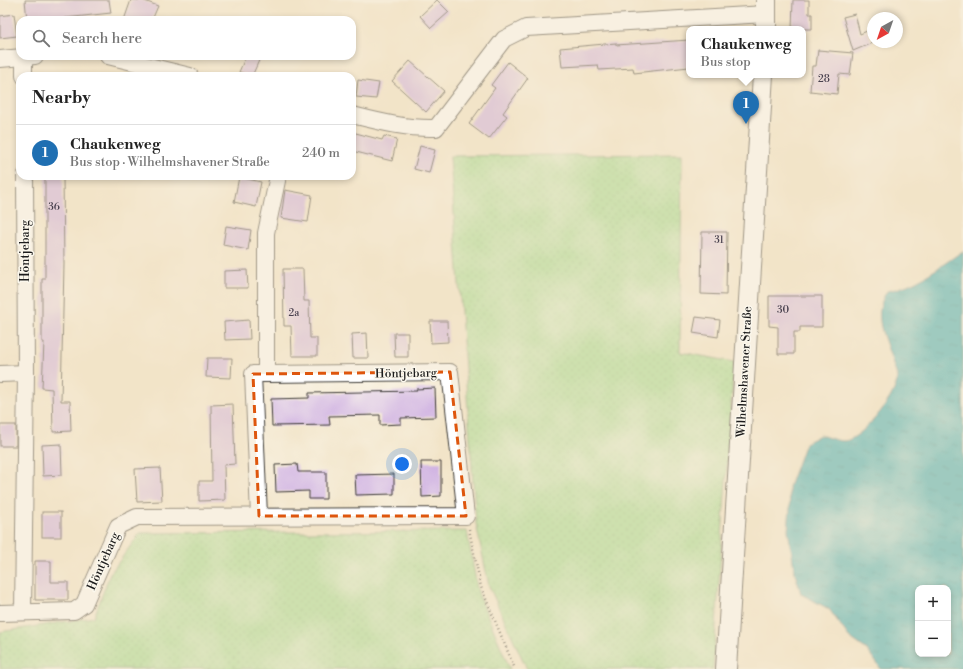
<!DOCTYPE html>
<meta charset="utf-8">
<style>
:root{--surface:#fff;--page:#f2f2f2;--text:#222;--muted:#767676;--line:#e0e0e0;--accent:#1f6fb2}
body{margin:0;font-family:"Libre Bodoni",serif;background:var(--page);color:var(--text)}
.controls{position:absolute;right:12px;bottom:12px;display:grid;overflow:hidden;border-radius:8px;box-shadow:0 2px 6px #0003}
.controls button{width:36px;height:36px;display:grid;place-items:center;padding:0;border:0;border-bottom:1px solid var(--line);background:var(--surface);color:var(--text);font:20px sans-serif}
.compass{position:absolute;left:867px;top:12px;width:36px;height:36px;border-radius:50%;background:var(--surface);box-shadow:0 2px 6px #0003;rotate:220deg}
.you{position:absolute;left:402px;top:464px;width:14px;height:14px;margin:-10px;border:3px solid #fff;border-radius:50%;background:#1a73e8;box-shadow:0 0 0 6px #1a73e833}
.badge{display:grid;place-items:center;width:26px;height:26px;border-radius:50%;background:var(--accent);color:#fff;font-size:13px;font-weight:700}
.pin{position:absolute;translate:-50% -33px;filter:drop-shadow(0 1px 2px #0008)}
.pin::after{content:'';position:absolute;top:21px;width:14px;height:12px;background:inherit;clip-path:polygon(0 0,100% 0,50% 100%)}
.popup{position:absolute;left:686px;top:26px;width:120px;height:52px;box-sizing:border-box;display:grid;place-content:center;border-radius:8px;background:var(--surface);filter:drop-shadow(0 1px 3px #0005);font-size:13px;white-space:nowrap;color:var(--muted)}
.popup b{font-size:15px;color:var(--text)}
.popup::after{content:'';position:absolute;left:50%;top:100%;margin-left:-8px;border:8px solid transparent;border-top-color:var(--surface)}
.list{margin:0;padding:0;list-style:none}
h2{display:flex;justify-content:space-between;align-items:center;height:52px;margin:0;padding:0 16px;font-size:17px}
h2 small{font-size:13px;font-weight:400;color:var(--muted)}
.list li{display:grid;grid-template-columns:26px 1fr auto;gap:12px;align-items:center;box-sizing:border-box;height:56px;padding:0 16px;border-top:1px solid var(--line)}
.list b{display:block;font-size:15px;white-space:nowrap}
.list p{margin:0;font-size:13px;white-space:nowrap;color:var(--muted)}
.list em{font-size:13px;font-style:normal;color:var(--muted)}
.icon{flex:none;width:22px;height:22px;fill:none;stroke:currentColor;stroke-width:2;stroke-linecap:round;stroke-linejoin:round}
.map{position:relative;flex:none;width:963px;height:669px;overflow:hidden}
.search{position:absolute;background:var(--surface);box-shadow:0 2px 6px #0003;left:16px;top:16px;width:340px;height:44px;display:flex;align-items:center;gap:10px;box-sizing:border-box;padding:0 14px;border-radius:12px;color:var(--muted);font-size:15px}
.panel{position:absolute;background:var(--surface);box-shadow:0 2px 6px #0003;left:16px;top:72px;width:340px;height:108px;border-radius:12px}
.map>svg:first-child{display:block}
.grass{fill:url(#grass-dots);stroke:#5f7c56}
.water{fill:url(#water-ripples);stroke:#2b6468;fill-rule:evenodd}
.building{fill:#cdaee2}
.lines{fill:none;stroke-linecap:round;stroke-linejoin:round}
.minor-casing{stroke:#3c3a36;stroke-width:18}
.tertiary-casing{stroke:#3c3a36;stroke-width:22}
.path{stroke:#3c3a36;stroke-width:2.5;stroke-dasharray:1 3;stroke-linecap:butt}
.minor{stroke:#fff;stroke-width:16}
.tertiary{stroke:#fff;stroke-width:20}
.marked{fill:none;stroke:#de560d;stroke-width:3;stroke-dasharray:8 5;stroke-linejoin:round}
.labels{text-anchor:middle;stroke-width:3;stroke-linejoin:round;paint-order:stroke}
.number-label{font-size:10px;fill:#48404e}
.street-label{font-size:12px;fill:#1c1c1c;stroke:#fbf7ec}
</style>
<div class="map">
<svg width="963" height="669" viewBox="0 0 963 669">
<defs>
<pattern id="grass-dots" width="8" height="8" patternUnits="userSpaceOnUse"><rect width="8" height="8" fill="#a2dc8f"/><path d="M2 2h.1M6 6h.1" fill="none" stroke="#8bbc7b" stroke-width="1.8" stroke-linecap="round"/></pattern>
<pattern id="water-ripples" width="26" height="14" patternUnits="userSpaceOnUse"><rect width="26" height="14" fill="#3aacb4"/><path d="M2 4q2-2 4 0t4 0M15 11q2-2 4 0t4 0" fill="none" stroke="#308b92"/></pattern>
</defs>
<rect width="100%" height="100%" fill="#fbf7ec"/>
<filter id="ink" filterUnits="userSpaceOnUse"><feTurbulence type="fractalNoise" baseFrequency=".025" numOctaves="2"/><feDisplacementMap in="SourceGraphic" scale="8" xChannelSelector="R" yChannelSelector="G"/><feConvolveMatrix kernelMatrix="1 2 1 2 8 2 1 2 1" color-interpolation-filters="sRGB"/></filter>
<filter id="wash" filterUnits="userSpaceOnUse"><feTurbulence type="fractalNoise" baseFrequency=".012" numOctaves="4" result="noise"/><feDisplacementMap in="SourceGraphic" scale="16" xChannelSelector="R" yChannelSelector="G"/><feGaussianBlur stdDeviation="0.9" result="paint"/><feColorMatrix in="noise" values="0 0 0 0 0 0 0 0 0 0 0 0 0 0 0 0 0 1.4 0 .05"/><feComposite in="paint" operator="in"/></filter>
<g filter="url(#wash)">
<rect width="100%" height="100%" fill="#f2e4c8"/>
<g class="grass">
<polygon points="682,154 680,352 734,362 713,669 527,669 489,586 476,524 450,156"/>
<polygon points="467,531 478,593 510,669 0,669 0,632 94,617 110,574 140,533"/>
</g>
<path class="water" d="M 963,251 L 963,669 L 881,669 L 867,650 L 849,637 L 829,609 L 801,594 L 795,573 L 788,530 L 790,508 L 789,487 L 805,443 L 820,435 C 827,437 837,441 844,441 C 861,440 898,395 897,378 C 897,374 894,368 893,364 C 885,337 871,317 887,291 C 916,286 939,267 963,251 ZM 918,588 L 948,588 L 948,654 L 918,654 Z"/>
<g id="blocks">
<g class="building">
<polygon points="25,0 109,0 111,13 65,18 65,20 27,20"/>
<polygon points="131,0 142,0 158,6 152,20 124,20"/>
<polygon points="437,0 449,12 431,28 420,16"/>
<polygon points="793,0 809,0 809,14 812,14 812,29 792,29"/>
<polygon points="14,14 17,36 0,38 0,16"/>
<polygon points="855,14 860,34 867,31 872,43 853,51 843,17"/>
<polygon points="689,40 689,67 634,73 633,68 599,70 598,65 562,67 560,48 616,43 616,45"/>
<polygon points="818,50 853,53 850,75 839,74 837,94 810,91 812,66 816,66"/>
<polygon points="246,56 261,56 252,76 239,72"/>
<polygon points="410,61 444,91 426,112 392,81"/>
<polygon points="508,62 528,78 503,113 507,116 489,139 469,124 495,88 491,85"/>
<polygon points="358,80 379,83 376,99 356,97"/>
<polygon points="352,132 382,140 384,136 397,139 392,161 352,151"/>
<polygon points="420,146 435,150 429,173 414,169"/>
<polygon points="45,176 63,176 64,264 61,401 70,401 71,431 53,432 52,389 42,388 44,342 42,342 42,279 45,279"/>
<polygon points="239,177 261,182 256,207 234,202"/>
<polygon points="285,190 312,195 308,222 281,218"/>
<polygon points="226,226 251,230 248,250 223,245"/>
<polygon points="702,232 727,232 726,295 701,294"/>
<polygon points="283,269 303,269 304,301 309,301 310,338 317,338 317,356 292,356 291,326 284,326"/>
<polygon points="247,270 248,288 224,288 224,271"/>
<polygon points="769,296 822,296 822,327 800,327 800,332 794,332 794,354 778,354 778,327 769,326"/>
<polygon points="696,317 720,320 718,337 693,333"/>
<polygon points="249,320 250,339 225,340 224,322"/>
<polygon points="430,321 447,321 448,342 431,343"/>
<polygon points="367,333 368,358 353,358 352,334"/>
<polygon points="394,333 408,333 408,357 395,357"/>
<polygon points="207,358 232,358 231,378 206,377"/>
<polygon points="435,388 436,417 401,418 401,424 380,425 380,415 329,416 330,425 272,426 271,399 309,398 309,393 417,391 416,389"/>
<polygon points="233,404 235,464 224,465 225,500 199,501 199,481 212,481 211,405"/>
<rect x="0" y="425" width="16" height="21"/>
<polygon points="61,444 62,475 43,476 42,445"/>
<polygon points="421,462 441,462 441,496 422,497"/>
<polygon points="297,464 298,472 326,472 326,499 309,499 309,491 276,492 275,465"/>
<polygon points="160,468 162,501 137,502 135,469"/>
<polygon points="394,474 394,494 356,495 355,475"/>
<rect x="42" y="512" width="19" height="25"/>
<polygon points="35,561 51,561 51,582 68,582 68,600 35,600"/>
</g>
</g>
</g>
<g filter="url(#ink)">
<use href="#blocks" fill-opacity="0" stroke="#3c3a36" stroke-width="1"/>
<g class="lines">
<defs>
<g id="minor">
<polyline points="108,56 190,76"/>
<polyline points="24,57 24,76"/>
<polyline points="0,59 35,56"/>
<path d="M 352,115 C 380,122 407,129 436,128 L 504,39 L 526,28 L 766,14"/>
<polyline points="0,374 26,373"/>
<polyline points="259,516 253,374 266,374 266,233 278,176"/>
<polyline points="23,612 26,373 25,176"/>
<polyline points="0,613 74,611 84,604 118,526 137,517 466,516 450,372 266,374"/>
</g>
<g id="tertiary">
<polyline points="766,29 766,0"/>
<polyline points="726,669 763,75"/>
</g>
</defs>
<use href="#minor" class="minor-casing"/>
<use href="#tertiary" class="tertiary-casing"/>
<polyline class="path" points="469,529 481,587 515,669"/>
<use href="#minor" class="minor"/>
<use href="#tertiary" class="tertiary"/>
</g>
</g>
<path d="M0 0H963V669H0ZM 450,372 L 466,516 L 259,516 L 253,374 Z" fill="#f2e4c8" fill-opacity=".55" fill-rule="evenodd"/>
<path class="marked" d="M 450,372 L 466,516 L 259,516 L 253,374 Z"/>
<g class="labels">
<g class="number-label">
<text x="824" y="82">28</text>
<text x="54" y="210">36</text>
<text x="719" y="243">31</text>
<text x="783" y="313">30</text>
<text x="294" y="316">2a</text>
</g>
<g class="street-label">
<text transform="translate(25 251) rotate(-90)" y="4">Höntjebarg</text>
<text transform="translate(744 372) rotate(-87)" y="4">Wilhelmshavener Straße</text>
<text transform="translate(406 373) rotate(-1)" y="4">Höntjebarg</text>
<text transform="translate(103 561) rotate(-66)" y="4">Höntjebarg</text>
</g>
</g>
</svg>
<div class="controls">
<button>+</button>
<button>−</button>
</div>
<svg class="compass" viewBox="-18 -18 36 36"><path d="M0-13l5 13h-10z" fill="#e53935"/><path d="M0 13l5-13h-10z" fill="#767676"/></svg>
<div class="you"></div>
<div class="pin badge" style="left:746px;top:124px">1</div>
<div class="popup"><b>Chaukenweg</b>Bus stop</div>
<div class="search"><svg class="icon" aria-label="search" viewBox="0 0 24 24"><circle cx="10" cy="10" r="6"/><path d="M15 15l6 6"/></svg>Search here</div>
<section class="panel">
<h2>Nearby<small></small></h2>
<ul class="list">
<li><span class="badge">1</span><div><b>Chaukenweg</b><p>Bus stop · Wilhelmshavener Straße</p></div><em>240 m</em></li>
</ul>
</section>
</div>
